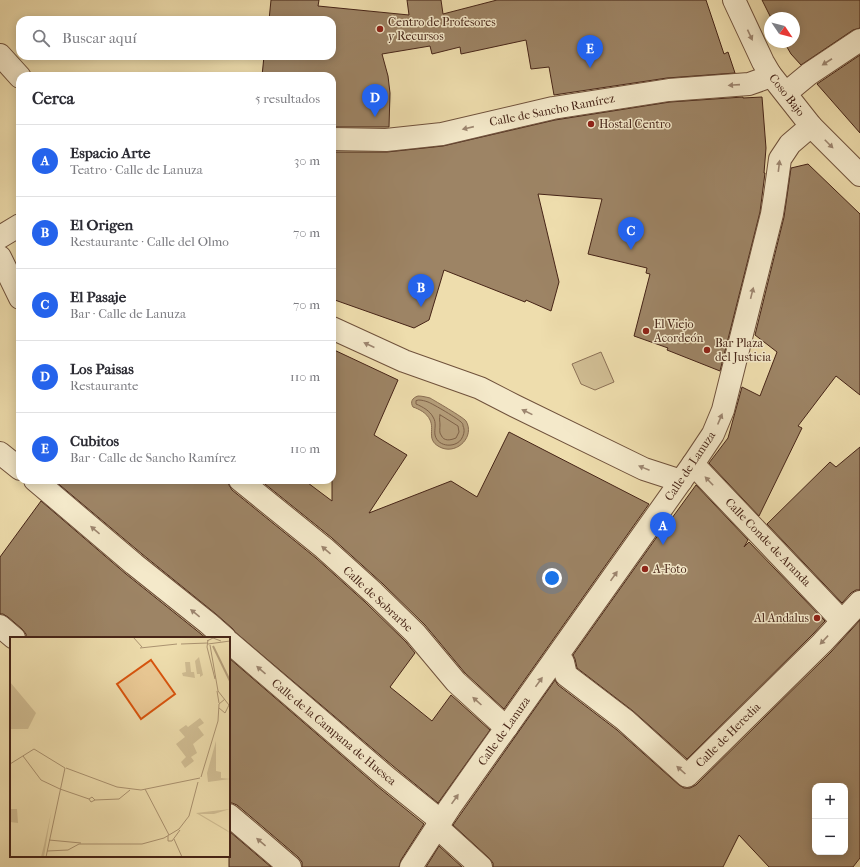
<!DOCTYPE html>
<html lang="es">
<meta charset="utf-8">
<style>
:root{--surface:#fff;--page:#f7f7f7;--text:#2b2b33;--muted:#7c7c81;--line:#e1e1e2;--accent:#2563eb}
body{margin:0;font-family:"IM FELL French Canon",serif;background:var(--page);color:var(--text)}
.controls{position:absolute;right:12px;bottom:12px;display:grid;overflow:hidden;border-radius:8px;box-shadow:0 2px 10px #0003}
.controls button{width:36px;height:36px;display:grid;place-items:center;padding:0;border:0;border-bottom:1px solid var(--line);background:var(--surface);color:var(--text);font:20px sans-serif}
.compass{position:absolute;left:764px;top:12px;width:36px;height:36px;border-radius:50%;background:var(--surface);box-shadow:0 2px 10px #0003;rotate:125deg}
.you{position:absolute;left:552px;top:578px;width:14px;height:14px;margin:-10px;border:3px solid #fff;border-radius:50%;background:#1a73e8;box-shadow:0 0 0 6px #1a73e833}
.badge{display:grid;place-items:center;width:26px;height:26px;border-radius:50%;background:var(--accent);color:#fff;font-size:13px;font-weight:700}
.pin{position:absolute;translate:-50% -33px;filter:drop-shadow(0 1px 2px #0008)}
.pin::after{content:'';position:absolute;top:21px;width:14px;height:12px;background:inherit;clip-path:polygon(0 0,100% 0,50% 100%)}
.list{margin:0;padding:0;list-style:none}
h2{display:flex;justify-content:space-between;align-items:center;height:52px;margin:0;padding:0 16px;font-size:17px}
h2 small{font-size:13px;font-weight:400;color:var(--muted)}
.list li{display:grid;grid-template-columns:26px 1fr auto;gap:12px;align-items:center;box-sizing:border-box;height:72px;padding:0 16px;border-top:1px solid var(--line)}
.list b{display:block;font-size:15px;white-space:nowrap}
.list p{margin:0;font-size:13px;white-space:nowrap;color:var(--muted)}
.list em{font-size:13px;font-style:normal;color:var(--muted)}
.icon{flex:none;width:22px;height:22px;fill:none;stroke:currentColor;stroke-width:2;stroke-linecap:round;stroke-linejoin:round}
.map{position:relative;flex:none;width:860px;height:867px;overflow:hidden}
.search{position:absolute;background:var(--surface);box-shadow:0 2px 10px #0003;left:16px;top:16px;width:320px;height:44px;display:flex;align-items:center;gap:10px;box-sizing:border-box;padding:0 14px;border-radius:12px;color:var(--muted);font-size:15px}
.panel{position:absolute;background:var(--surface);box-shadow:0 2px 10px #0003;left:16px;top:72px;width:320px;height:412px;border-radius:12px}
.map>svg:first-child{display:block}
.green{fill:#d1be94;stroke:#8c7156}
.water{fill:#b59e7a;stroke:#896d52}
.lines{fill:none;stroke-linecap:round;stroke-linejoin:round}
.shore{stroke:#7e6148;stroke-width:1}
.building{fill:#9d8465;stroke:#462417;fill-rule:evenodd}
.minor-casing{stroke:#70523c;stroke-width:24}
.minor{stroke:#f4e9ca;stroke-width:22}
.oneway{fill:#9d8670}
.poi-dot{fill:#8f2418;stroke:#f4e9ca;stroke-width:1.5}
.labels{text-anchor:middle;stroke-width:3;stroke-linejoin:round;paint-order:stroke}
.poi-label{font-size:12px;fill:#462417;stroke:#f4e9ca;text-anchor:start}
.street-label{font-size:12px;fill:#462417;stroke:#f4e9ca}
.inset-river{fill:none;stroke:#b59e7a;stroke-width:2}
.inset-road{fill:none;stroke:#ab9371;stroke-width:1}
.view{fill:#d8540d;fill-opacity:0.15;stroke:#d8540d;stroke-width:2}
.inset-edge{fill:none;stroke:#462417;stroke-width:2}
</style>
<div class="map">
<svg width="860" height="867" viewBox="0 0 860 867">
<rect width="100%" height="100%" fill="#eeddad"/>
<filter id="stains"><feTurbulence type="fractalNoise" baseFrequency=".005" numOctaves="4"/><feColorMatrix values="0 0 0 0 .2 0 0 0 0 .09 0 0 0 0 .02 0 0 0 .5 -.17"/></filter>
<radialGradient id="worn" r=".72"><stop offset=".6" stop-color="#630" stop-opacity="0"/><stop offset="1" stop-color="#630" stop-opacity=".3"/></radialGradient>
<polygon class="green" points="601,352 614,382 595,390 581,384 572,364"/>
<path class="water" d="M 418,396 C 422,396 426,397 430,398 C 435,401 463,417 466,421 C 475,436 458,454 442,448 C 425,441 435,430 430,420 C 427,413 419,409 413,407 C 410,402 412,398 418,396 Z"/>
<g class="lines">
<g class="shore">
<path d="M 419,400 C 422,400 425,401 428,402 C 433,404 459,419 462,423 C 463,424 463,425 463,426 C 465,430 464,434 462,438 C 457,448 438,448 435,435 C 434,429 437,423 433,417 C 430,411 423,407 416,404 L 416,401 Z"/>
<path d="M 440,415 L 442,416 L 458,426 L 459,432 L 456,438 C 451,440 444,442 441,435 C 439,433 440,428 440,425 C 440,421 439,419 440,415 Z"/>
</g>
</g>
<g class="building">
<polygon points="271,0 319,0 318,6 409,15 407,0 441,0 443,14 497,0 706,0 724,54 728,52 735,73 667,78 554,95 549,67 531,69 526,40 461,54 460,47 432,54 430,46 382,54 388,76 390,93 389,127 332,127 332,76 262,76 264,56 332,56 332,20 269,20"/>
<polygon points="762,0 860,0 860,28 853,30 801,65 791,54 784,42 794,42 794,18 771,18"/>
<polygon points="860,55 860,133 817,84"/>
<polygon points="743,97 743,98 762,97 766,148 764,173 765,173 760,212 720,371 667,350 668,348 634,336 650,274 646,273 647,268 588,254 602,199 538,194 559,282 551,311 526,300 525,302 444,270 429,320 414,328 332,299 332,152 387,152 443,146 555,120 670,102"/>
<polygon points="808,164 860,214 860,395 836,376 798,426 802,428 759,516 709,463 728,438 742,387 760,396 777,352 755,335 784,217 791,168"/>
<polygon points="332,349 398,380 374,435 407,455 369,513 451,481 477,497 509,432 649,504 504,709 465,673 425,625 383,584 332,538 260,480 304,480 332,501"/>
<polygon points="860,447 860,590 856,590 851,593 842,603 767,524 830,462 836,467"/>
<polygon points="56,480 228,480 229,485 232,490 316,558 365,602 406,642 415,653 390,687 432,721 451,695 490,730 438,803 393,766 235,632 233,629 216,614 142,554 55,481"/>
<polygon points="696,485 748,540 744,547 749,542 825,621 813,634 687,759 633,711 577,668 575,659 573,655 671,517 672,518"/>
<polygon points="41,501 126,574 206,638 26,638 26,634 22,629 8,617 3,614 0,614 0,557"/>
<path d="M 860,620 L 860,858 L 853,867 L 769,867 L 739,835 L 723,867 L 493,867 L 493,863 L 489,858 L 453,825 L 555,680 L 558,685 L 617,730 L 679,785 L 684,788 L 690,788 L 696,785 L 831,652 ZM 815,786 L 845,786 L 845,852 L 815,852 Z"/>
<polygon points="229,658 377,786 424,824 401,860 399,867 302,867 302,862 298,857 237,805 232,803 229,803"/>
<polygon points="229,831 271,867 229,867"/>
<polygon points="439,846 462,867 426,867"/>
</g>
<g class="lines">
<defs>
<g id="minor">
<polyline points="734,0 763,62 770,74 811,126 860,175"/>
<polyline points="0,55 20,77"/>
<polyline points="786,93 809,74 860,40"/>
<polyline points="332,139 386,140 442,134 553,108 669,90 749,84 763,79 770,74"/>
<polyline points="0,237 20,225"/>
<polyline points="0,257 20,298"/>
<polyline points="332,328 404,361 480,388 515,406 644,469 681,481"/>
<polyline points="0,453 20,469"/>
<polyline points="693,464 842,621"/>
<polyline points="35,480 134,564 208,623 225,638"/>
<polyline points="240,480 324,548 374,593 415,633 456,682 501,723 507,727"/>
<polyline points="0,626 14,638"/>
<polyline points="229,642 385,776 441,821"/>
<polyline points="557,657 563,662 566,675 625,720 687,776 822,643 860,602"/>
<polyline points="229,815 290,867"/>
<polyline points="437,827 481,867"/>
<polyline points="411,867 450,807 693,464 713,434 723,410 772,214 775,195 780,159 790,144 811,126"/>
</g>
</defs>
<use href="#minor" class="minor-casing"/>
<use href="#minor" class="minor"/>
</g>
<defs><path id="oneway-solid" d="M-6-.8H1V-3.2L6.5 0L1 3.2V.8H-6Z"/></defs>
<g class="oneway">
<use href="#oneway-solid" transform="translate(750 35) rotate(65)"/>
<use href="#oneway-solid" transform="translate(827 62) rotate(147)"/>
<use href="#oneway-solid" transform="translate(734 85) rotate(176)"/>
<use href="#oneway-solid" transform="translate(468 128) rotate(167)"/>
<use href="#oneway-solid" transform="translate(829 144) rotate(45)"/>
<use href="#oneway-solid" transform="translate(779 166) rotate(-83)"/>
<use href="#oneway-solid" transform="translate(752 293) rotate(-76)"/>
<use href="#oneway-solid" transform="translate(369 345) rotate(-155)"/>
<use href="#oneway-solid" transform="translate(527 412) rotate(-154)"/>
<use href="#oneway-solid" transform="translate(720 419) rotate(-67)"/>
<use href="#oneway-solid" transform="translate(644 468) rotate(-158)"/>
<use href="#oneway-solid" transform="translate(709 481) rotate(-134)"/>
<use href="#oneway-solid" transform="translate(95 530) rotate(-140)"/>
<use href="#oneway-solid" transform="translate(326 550) rotate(-139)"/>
<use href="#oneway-solid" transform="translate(614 576) rotate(-55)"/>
<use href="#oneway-solid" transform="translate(195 613) rotate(-141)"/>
<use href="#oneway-solid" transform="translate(824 640) rotate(133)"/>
<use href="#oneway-solid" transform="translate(261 670) rotate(-139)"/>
<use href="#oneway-solid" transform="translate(539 682) rotate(-54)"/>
<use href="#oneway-solid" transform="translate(477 701) rotate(-138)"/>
<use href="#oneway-solid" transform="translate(681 770) rotate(-138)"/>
<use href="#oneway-solid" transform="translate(455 799) rotate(-55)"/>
<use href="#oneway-solid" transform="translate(261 842) rotate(-140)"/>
</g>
<g class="poi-dot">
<circle cx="380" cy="29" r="4"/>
<circle cx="591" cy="124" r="4"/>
<circle cx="646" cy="331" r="4"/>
<circle cx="707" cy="350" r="4"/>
<circle cx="645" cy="569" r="4"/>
<circle cx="817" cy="618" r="4"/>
</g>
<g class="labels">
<g class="poi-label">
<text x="388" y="26">Centro de Profesores<tspan x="388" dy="14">y Recursos</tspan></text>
<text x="599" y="128">Hostal Centro</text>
<text x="654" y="328">El Viejo<tspan x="654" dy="14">Acordeón</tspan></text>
<text x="715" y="347">Bar Plaza<tspan x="715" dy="14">del Justicia</tspan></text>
<text x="653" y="573">A-Foto</text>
<text x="809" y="622" text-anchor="end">Al Andalus</text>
</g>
<g class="street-label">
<text transform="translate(787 95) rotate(52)" y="4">Coso Bajo</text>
<text transform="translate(552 110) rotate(-11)" y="4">Calle de Sancho Ramírez</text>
<text transform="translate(690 466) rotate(-56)" y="4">Calle de Lanuza</text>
<text transform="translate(768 542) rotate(46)" y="4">Calle Conde de Aranda</text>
<text transform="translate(378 599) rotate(43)" y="4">Calle de Sobrarbe</text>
<text transform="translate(504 731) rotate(-55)" y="4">Calle de Lanuza</text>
<text transform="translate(334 732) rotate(40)" y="4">Calle de la Campana de Huesca</text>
<text transform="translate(728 735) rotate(-45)" y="4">Calle de Heredia</text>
</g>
</g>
<g transform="translate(10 637)">
<rect width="220" height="220" fill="#eeddad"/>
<path d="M 189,20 L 193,38 L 190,40 L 190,37 L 187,37 L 185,24 ZM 175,25 L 180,25 L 181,35 L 184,35 L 185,41 L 173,39 L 172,36 L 176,35 ZM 0,45 L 26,76 L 18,92 L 0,92 ZM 190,81 L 194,86 L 188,90 L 194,98 L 183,107 L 187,116 L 181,120 L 184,124 L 175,131 L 171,125 L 176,120 L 166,107 L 175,100 L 169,93 L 176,88 L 178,90 ZM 206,104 L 206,134 L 211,135 L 211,141 L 220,142 L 198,145 L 197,136 ZM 0,172 L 7,172 L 8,186 L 0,185 ZM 220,172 L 204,177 L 190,177 L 217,193 L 220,196 L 186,176 ZM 41,176 L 34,220 L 31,220 L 34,208 Z" fill="#d1be94"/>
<path class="inset-river" d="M 203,9 L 220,44"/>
<path class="inset-road" d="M 123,0 L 132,10M 198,3 L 197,10 L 205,42M 197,4 L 203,1 L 211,4M 171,7 L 198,6M 198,7 L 220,4M 200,8 L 208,54 L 219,68 L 215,76 L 209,71M 130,11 L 167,7M 207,54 L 209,66M 13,119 L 31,143 L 50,152M 0,127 L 24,112 L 55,131 L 36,220M 56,131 L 107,150 L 131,153M 191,140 L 208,84 L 209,67 L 215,62M 50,152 L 79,162 L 81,165 L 85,163 L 82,160 L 79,162M 135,152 L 159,198M 131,153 L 190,141M 85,163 L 109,162 L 120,153M 158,199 L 158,204 L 162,204 L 170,193M 164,202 L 172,220M 39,203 L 71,206M 37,214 L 58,213 L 69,207 L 132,207 L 154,201 L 169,192 L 179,179 L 188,145"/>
<path class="view" d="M 141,23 L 165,57 L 131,82 L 107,47 Z"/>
<rect width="220" height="220" class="inset-edge"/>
</g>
<rect width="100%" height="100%" filter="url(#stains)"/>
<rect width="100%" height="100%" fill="url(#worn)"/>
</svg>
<div class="controls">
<button>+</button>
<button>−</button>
</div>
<svg class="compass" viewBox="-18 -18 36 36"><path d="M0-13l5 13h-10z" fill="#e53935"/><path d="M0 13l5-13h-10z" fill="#7c7c81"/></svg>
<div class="you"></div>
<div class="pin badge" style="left:663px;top:545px">A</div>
<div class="pin badge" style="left:421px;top:307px">B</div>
<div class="pin badge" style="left:631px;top:250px">C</div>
<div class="pin badge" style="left:375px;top:117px">D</div>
<div class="pin badge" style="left:590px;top:68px">E</div>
<div class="search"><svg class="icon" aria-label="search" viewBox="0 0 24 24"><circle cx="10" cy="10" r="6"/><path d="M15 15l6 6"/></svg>Buscar aquí</div>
<section class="panel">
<h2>Cerca<small>5 resultados</small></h2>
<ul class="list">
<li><span class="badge">A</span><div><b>Espacio Arte</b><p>Teatro · Calle de Lanuza</p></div><em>30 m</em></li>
<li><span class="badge">B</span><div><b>El Origen</b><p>Restaurante · Calle del Olmo</p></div><em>70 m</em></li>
<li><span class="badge">C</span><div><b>El Pasaje</b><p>Bar · Calle de Lanuza</p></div><em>70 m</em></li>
<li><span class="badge">D</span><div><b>Los Paisas</b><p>Restaurante</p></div><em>110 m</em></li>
<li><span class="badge">E</span><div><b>Cubitos</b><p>Bar · Calle de Sancho Ramírez</p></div><em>110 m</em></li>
</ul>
</section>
</div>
